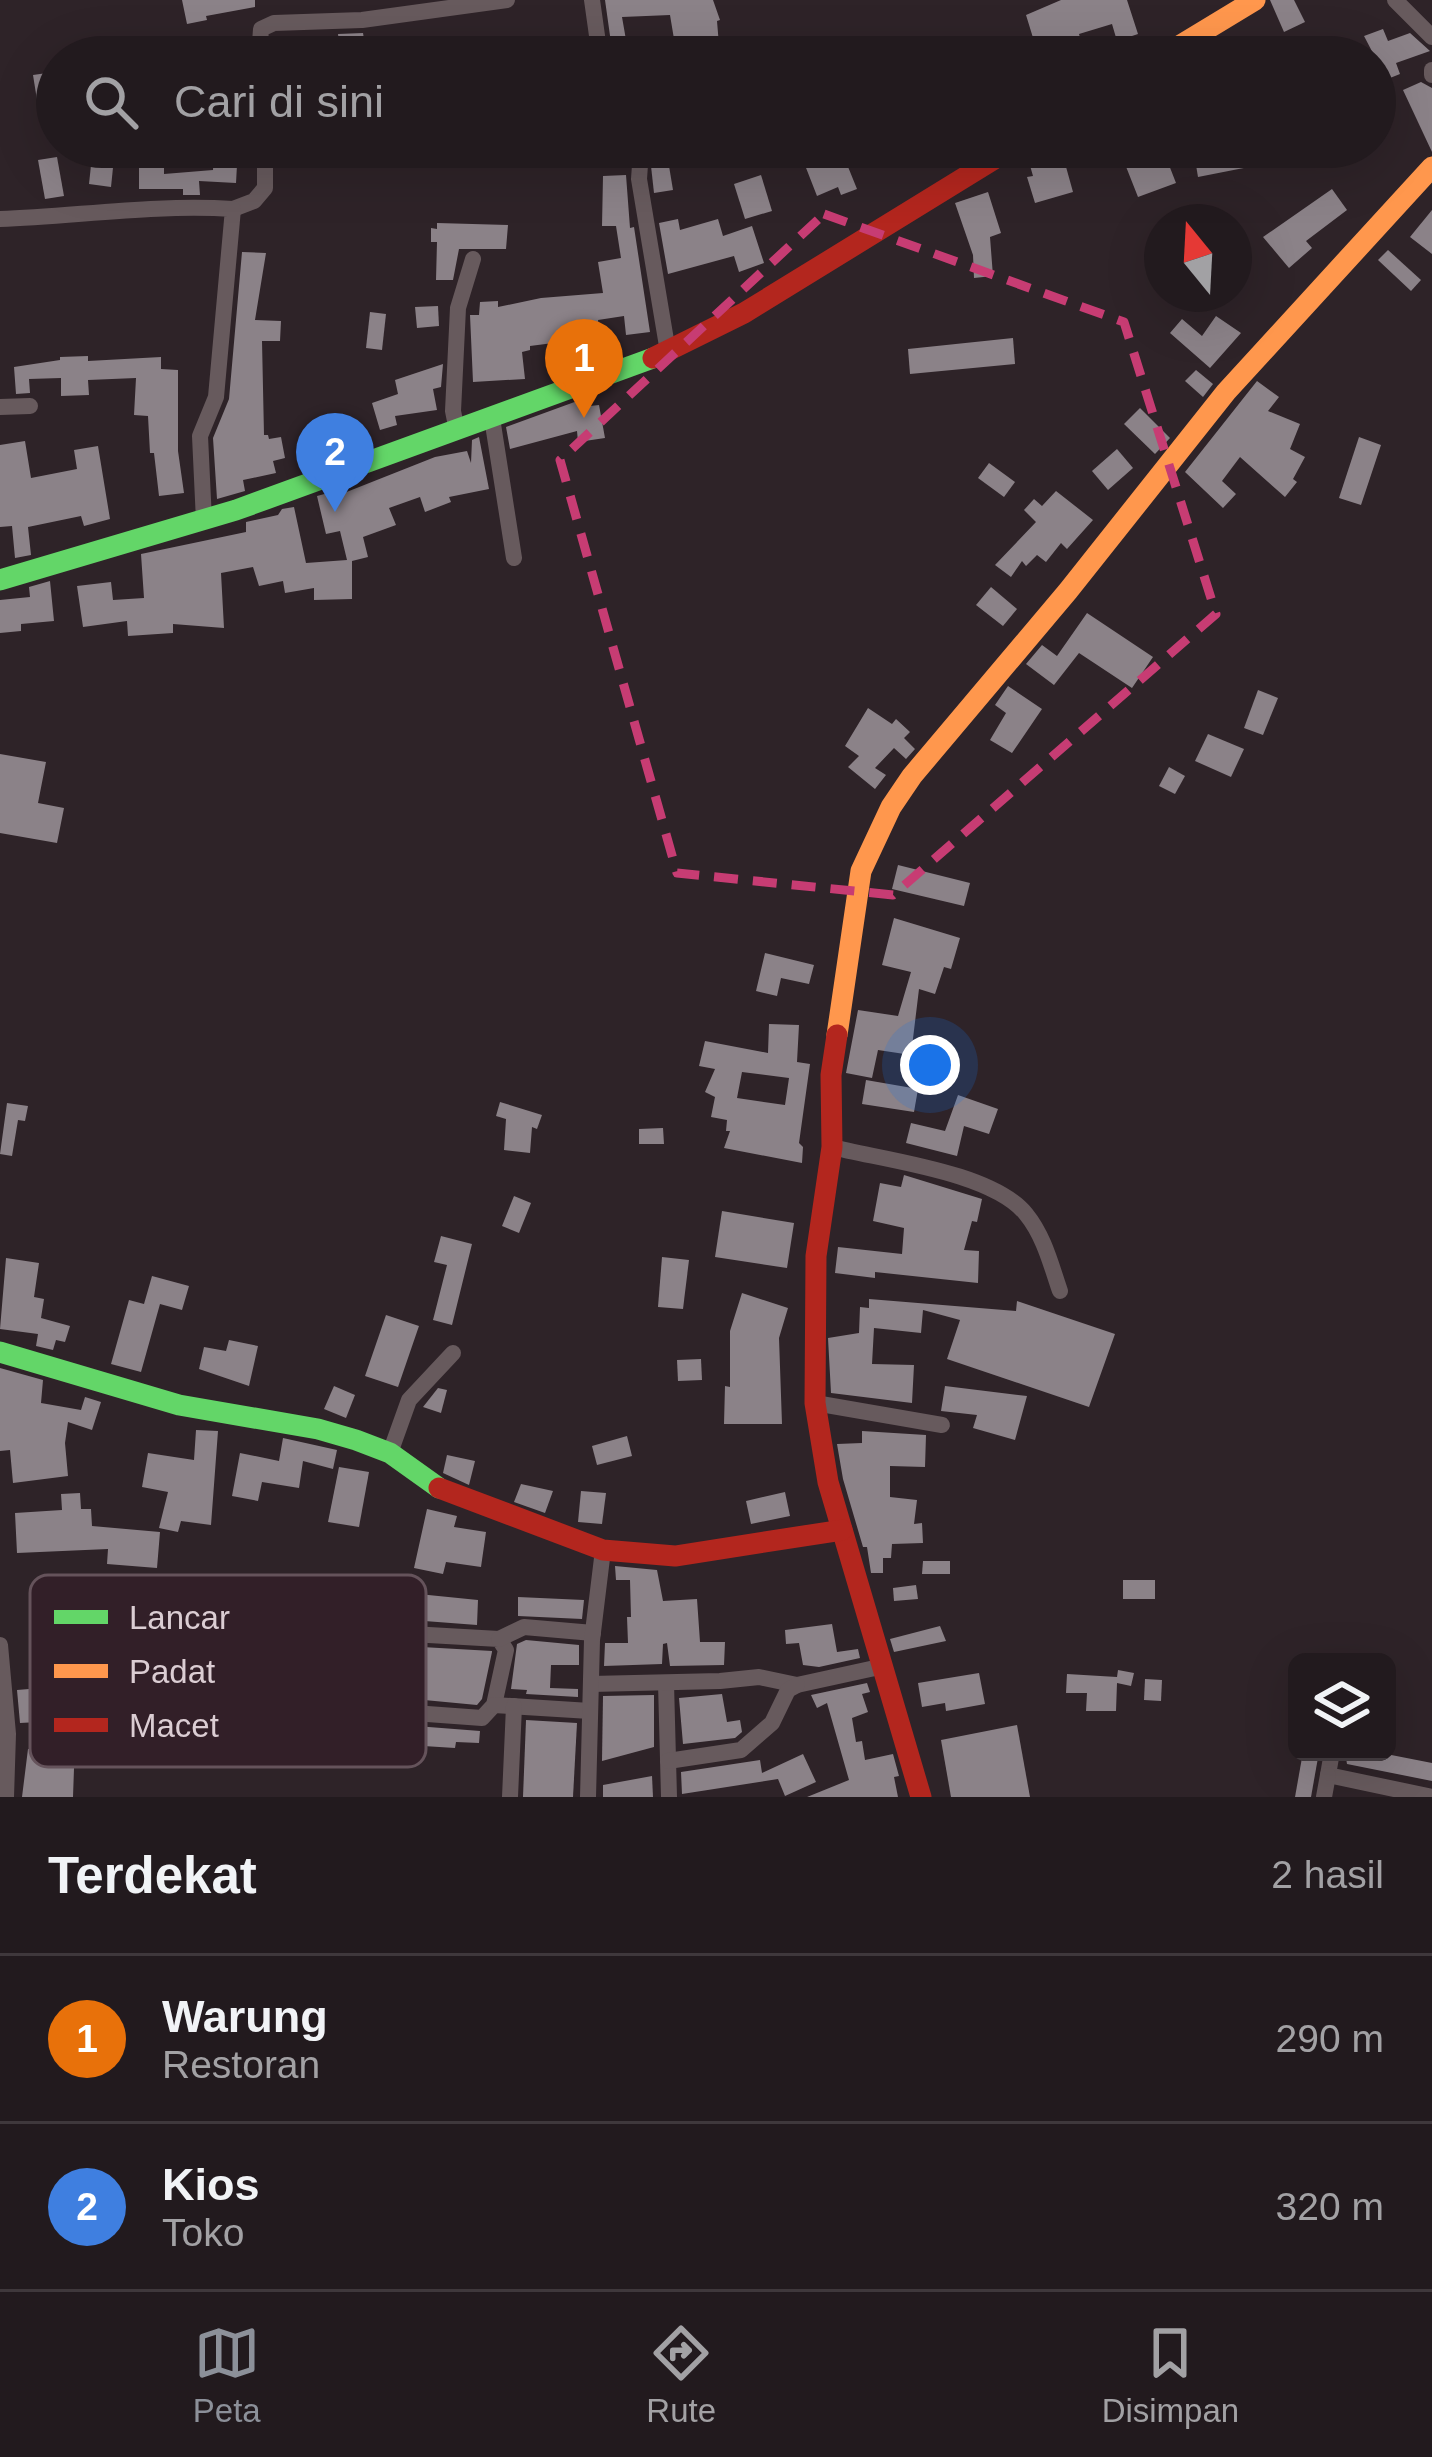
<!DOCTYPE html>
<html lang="id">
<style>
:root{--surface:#221a1e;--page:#2a2327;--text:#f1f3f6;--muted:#a2a1a4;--line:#3f383c;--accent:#8c9099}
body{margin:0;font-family:Helvetica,sans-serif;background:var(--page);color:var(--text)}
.controls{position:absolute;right:36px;bottom:36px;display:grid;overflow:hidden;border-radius:18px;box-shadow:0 12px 48px #0002}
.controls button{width:108px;height:108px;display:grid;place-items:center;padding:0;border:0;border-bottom:3px solid var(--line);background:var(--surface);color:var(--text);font:60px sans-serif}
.compass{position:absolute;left:1144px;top:204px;width:108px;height:108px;border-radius:50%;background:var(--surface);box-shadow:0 12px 48px #0002;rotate:342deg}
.you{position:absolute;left:930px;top:1065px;width:42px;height:42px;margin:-30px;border:9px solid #fff;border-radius:50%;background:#1a73e8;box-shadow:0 0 0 18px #1a73e833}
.badge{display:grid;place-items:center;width:78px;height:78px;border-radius:50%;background:var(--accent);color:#fff;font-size:39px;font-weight:700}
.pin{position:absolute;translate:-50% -99px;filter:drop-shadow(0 3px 6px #0008)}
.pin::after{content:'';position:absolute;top:63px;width:42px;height:36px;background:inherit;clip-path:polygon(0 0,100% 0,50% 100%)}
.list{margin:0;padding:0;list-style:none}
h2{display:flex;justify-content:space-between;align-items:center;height:156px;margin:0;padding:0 48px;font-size:51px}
h2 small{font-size:39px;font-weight:400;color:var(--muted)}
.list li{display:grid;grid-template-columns:78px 1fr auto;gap:36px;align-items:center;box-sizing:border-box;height:168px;padding:0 48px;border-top:3px solid var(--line)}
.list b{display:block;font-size:45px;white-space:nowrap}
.list p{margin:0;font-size:39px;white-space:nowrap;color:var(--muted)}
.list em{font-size:39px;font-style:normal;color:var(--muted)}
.icon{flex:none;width:66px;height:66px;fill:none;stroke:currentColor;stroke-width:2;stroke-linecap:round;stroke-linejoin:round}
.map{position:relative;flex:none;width:1432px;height:1797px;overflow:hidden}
.search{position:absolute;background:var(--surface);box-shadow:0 12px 48px #0002;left:36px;right:36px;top:36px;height:132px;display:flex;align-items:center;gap:30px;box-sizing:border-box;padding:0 42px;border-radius:66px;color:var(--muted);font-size:45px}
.sheet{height:492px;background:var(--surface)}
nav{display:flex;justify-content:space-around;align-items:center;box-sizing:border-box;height:168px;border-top:3px solid var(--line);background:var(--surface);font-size:33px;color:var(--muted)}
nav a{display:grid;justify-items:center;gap:6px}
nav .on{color:var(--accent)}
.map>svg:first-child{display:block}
.building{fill:#8b8288;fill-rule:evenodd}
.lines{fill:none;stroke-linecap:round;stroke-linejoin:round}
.street{stroke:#675a5d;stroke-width:16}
.fast{stroke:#63d668;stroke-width:21}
.slow{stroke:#ff974d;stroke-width:21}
.jam{stroke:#b3261e;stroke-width:21}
.marked{fill:none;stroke:#c73c73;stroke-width:9;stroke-dasharray:24 15;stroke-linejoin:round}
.key{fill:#321f28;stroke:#65535b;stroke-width:3}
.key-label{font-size:33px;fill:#dbcdd3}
</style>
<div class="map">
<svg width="1432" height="1797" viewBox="0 0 1432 1797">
<rect width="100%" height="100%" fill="#2e2328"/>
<g class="building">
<polygon points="182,0 255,0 255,7 206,16 207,20 187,24"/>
<polygon points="605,0 713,0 720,20 717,21 720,57 677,57 670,15 622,17 629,57 613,57"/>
<polygon points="1061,0 1127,0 1138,34 1117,41 1112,24 1079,34 1083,49 1061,56 1057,43 1047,46 1045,38 1034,41 1026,15"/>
<polygon points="1270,0 1294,0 1305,22 1284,32"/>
<polygon points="1383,29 1388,41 1410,33 1430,51 1396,63 1400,74 1375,84 1375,57 1364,36"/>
<polygon points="363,33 367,57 341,57 338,34"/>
<polygon points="54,72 57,123 41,125 33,75"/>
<polygon points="1421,82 1432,88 1432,152 1403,90"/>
<polygon points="139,147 164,147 164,174 213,170 214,147 238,147 236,183 199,181 200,195 183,195 183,189 139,189"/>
<polygon points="821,147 840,147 857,189 841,195 838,187 817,196 801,155"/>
<polygon points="1086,147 1162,147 1176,183 1138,197 1123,159 1091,167"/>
<polygon points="1193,147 1255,147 1259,165 1198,177"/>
<polygon points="1047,148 1049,154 1063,156 1073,192 1035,203 1027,177 1033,176 1027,155"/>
<polygon points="667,154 673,190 654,193 650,157"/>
<polygon points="92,156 114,158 111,187 89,184"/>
<polygon points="57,157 64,196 45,199 38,160"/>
<polygon points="626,175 630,228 634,227 650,332 626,335 624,316 598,320 601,348 562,352 561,342 530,346 530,350 522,352 525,379 473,382 470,315 479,315 480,302 498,301 498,307 541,298 603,293 598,262 621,258 616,226 602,226 603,176"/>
<polygon points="761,175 772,211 745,219 734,184"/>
<polygon points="1332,189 1347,210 1306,241 1312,248 1289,268 1263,237"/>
<polygon points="988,192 1001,233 990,237 993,276 974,278 973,255 955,203"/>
<polygon points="1432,210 1432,254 1410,237"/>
<polygon points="678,219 680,230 718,219 723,236 752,226 764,263 739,272 734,256 668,274 659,223"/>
<polygon points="437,223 508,225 506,249 459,249 453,280 436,280 437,242 431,242 431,228 437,229"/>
<polygon points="1388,250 1421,280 1411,291 1378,260"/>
<polygon points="242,252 266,253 255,320 281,321 280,341 262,341 264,435 268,435 269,439 281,437 285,458 273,461 276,473 243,480 245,491 217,499 213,438 229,399"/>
<polygon points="438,306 439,326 417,328 415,307"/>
<polygon points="370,312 386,314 382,350 366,348"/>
<polygon points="1216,316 1241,333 1210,368 1170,333 1182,319 1202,336"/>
<polygon points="1013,338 1015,364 910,374 908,349"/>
<polygon points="88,356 88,361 161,357 161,369 178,370 178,451 184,493 159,496 154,453 150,453 148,416 134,415 136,378 88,380 89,395 61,396 61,378 29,379 30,393 16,394 14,367 60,360 60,357"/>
<polygon points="443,364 441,387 433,389 437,410 395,416 397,425 380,430 372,403 398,394 395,380"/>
<polygon points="1196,370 1213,384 1203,397 1185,381"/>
<polygon points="1257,381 1279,397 1268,411 1300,424 1290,449 1305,457 1293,479 1297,482 1285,497 1240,457 1222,481 1236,494 1223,508 1185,472"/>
<polygon points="591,396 590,406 599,405 605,438 578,442 577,431 510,449 506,427"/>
<polygon points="1140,408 1170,438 1155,454 1124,424"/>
<polygon points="344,419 347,442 306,447 303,433 324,429 323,422"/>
<polygon points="479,437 489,489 449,497 451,502 425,512 420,497 389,508 396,525 363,537 368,557 352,561 352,599 314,600 314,588 285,593 283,581 259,586 253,567 221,573 224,628 173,624 173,633 128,636 127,621 83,627 77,586 111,582 113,600 144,598 141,554 246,532 246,522 278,515 282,509 294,507 306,563 347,560 340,531 326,534 317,496 343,489 344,493 435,457 467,451 471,463 472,440"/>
<polygon points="1359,437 1381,445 1361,505 1339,498"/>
<polygon points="25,441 31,478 77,469 74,450 98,446 110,519 84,526 81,516 28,527 31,555 15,558 12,526 0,527 0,445"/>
<polygon points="1117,449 1133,468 1108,490 1092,471"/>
<polygon points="989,463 1015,482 1004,497 978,478"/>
<polygon points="1056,491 1093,520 1067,549 1061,543 1046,562 1037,555 1026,566 1022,561 1011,577 995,565 1036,522 1024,510 1034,499 1042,506"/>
<polygon points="50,581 54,621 21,624 21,631 0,633 0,600 30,597 29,587"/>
<polygon points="991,587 1017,609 1003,626 976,605"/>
<polygon points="1087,613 1153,657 1132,688 1079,653 1054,685 1026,664 1042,645 1057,656"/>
<polygon points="1008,686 1042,709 1012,753 990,740 1006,713 995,705"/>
<polygon points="1258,690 1278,698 1263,735 1244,728"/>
<polygon points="868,708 892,724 896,719 910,732 904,738 915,749 906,759 894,748 875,768 886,775 875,789 848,767 859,756 845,746"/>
<polygon points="1208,734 1244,749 1231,777 1195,761"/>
<polygon points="0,754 46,762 38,803 64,808 57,843 0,833"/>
<polygon points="1169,767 1185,776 1175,794 1159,786"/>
<polygon points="898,865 970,883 964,906 892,889"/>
<polygon points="894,918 960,938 951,969 944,967 935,994 919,989 911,1055 878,1050 872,1078 846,1073 858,1010 898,1016 911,972 882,965"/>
<polygon points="765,953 814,965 809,984 781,978 777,996 756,991"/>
<path d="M 769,1024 L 799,1025 L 797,1062 L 810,1064 L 799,1143 L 803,1147 L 802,1163 L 724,1148 L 730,1131 L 726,1131 L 727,1120 L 711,1117 L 715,1097 L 705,1092 L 715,1069 L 699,1066 L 705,1041 L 768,1053 ZM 742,1072 L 789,1078 L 785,1105 L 737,1098 Z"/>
<polygon points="866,1080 918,1089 914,1112 862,1104"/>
<polygon points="958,1095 998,1109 989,1134 964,1126 957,1156 906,1143 911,1123 945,1131"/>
<polygon points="500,1102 542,1115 537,1129 532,1127 530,1153 504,1150 506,1119 496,1116"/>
<polygon points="7,1103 28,1106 25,1121 18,1120 12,1156 0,1154"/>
<polygon points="663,1128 664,1144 639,1144 639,1129"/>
<polygon points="904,1175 982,1199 977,1222 972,1221 964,1250 979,1251 978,1283 875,1272 875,1278 835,1273 838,1247 902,1254 904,1228 873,1221 880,1183 901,1187"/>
<polygon points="514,1196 531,1203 519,1233 502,1226"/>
<polygon points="722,1211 794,1223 787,1268 715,1257"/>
<polygon points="441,1236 472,1244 452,1325 433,1320 447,1265 434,1262"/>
<polygon points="662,1257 689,1260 683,1309 658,1307"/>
<polygon points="6,1258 39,1263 34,1297 44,1299 41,1318 70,1326 65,1342 56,1340 53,1350 36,1346 38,1334 0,1329"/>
<polygon points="152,1276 189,1286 182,1310 160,1304 141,1372 111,1364 129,1300 144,1304"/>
<polygon points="742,1293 788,1308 779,1338 782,1424 724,1424 725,1386 730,1387 730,1331"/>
<polygon points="869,1299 1016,1311 1017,1301 1115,1334 1089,1407 947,1359 960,1320 923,1310 921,1333 874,1328 872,1364 914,1365 912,1403 831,1393 828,1338 859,1333 860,1307 869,1308"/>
<polygon points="386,1315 419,1326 398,1387 365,1376"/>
<polygon points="229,1340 258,1346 249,1386 199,1369 204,1347 226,1351"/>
<polygon points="701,1359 702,1380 678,1381 677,1360"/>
<polygon points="0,1368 43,1380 41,1403 81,1410 85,1397 101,1402 92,1430 68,1422 65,1443 68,1476 13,1483 10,1450 0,1451"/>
<polygon points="334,1386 355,1395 346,1418 324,1409"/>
<polygon points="945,1386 1027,1396 1015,1440 973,1428 977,1415 941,1411"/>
<polygon points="438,1388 447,1390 441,1413 423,1407"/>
<polygon points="196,1430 218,1431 211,1525 181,1521 178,1532 159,1528 168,1492 142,1487 148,1453 194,1460"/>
<polygon points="862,1431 926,1435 925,1467 890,1466 890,1497 917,1500 914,1524 922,1523 923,1543 892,1544 891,1558 883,1558 883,1573 871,1573 867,1547 863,1547 843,1479 837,1444 862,1443"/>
<polygon points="627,1436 632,1456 597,1465 592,1446"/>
<polygon points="283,1438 337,1450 333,1469 303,1461 299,1488 262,1482 258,1501 232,1496 240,1453 279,1461"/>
<polygon points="447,1455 475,1461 469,1485 443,1473"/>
<polygon points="339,1467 369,1472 359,1527 328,1522"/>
<polygon points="521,1484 553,1491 545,1513 514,1502"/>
<polygon points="581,1491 606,1493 602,1524 578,1522"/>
<polygon points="785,1492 790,1516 751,1524 746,1501"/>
<polygon points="80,1493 81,1509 91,1509 92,1526 160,1532 157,1568 107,1564 108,1549 17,1553 15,1513 62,1510 61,1494"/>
<polygon points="427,1509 457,1516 454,1527 486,1532 481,1567 446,1562 443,1574 414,1568"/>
<polygon points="923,1561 950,1561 950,1574 922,1574"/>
<polygon points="615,1566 657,1570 663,1601 697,1599 700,1642 725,1642 724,1665 670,1666 667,1643 663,1644 662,1664 604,1666 605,1643 628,1643 627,1617 631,1617 630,1580 616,1580"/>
<rect x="1123" y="1580" width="32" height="19"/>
<polygon points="916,1585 918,1599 894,1601 893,1588"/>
<polygon points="339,1586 478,1600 477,1625 293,1611 296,1589 338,1591"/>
<polygon points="518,1597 584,1600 582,1619 518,1616"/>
<polygon points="832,1624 837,1652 858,1649 860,1658 819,1667 803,1665 799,1643 786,1644 785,1630"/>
<polygon points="940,1626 946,1641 894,1652 890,1639"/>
<polygon points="299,1640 492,1651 492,1652 482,1699 477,1705 308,1689 311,1657 296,1653"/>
<polygon points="526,1640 579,1645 579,1665 551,1665 550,1688 578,1689 578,1697 526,1694 527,1690 511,1689 517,1644"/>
<polygon points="1118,1670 1134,1673 1131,1686 1117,1683 1116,1711 1086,1711 1087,1693 1066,1693 1067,1674 1117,1677"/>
<polygon points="979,1673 985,1704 946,1711 945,1703 922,1707 918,1683"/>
<polygon points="79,1674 80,1695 69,1696 72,1740 75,1740 73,1797 22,1797 28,1749 55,1750 57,1721 20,1723 17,1690 41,1688 40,1677"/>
<polygon points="1145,1679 1162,1680 1161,1701 1144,1700"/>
<polygon points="867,1683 870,1692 862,1694 868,1712 852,1718 856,1742 862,1741 865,1760 893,1754 899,1776 894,1777 898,1797 807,1797 849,1780 827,1703 817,1708 811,1695"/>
<polygon points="722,1694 727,1722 740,1720 742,1732 735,1738 683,1744 679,1698"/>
<polygon points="654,1695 654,1747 602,1761 603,1696"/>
<polygon points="326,1719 480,1731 479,1743 456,1742 455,1748 345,1741 345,1737 324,1735"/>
<polygon points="526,1720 577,1723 573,1797 523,1797"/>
<polygon points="1017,1725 1030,1797 951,1797 941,1740"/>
<polygon points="1303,1752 1319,1752 1311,1797 1295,1797"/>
<polygon points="1345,1752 1376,1752 1432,1763 1432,1781 1347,1764"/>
<polygon points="803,1754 816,1782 785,1796 778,1779 682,1794 681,1772 760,1760 762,1773"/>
<polygon points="652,1776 653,1797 603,1797 603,1785"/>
</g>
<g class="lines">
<g class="street">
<polyline points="592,0 600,57"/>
<polyline points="1395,0 1432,37"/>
<polyline points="259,57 261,29 274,23 362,20 507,0"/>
<polyline points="1432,70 1432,75"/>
<polyline points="628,147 640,165 639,179 668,352"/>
<polyline points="233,209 254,201 265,188 265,147"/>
<path d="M 0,219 C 78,216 156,204 233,209 L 216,397 L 200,436 L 204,521"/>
<polyline points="0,407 30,406"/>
<polyline points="492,418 514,558"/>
<polyline points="457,431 453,411 458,308 473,259"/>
<path d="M 832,1147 C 883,1160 992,1172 1026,1214 C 1044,1236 1051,1265 1060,1291"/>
<polyline points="815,1403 942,1425"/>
<polyline points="390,1453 409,1400 453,1353"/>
<polyline points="288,1627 499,1639 506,1650 494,1705 482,1718 304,1705"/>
<polyline points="499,1639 524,1627 593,1633"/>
<polyline points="0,1645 8,1734 6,1797"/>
<polyline points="666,1683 669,1797"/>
<polyline points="591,1684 720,1681 759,1677 797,1685 884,1666"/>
<polyline points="494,1705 590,1711"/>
<polyline points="1332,1752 1328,1775 1432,1797"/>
<polyline points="668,1761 741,1750 772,1723 788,1690 797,1685"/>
<polyline points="510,1797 514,1706"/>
<polyline points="588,1797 592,1640 603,1550"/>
<polyline points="1324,1797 1328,1775"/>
</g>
<g class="fast">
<polyline points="0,580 236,510 653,358"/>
<polyline points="0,1352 179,1405 318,1429 356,1440 390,1453 439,1488"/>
</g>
<g class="slow">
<polyline points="1161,57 1255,0"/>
<polyline points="837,1035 861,871 891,807 912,776 1068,591 1226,392 1432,167"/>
</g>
<g class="jam">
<polyline points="653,358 744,313 1014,147"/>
<polyline points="837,1035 831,1075 832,1147 816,1256 815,1403 828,1482 921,1797"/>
<polyline points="439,1488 603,1550 675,1556 842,1530"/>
</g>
</g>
<path class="marked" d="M 824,214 L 1124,322 L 1216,614 L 893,895 L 677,873 L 560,460 Z"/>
<rect x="30" y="1575" width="396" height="192" rx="18" class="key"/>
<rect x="54" y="1610" width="54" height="14" fill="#63d668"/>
<rect x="54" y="1664" width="54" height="14" fill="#ff974d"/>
<rect x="54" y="1718" width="54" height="14" fill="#b3261e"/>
<g class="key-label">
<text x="129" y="1629">Lancar</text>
<text x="129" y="1683">Padat</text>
<text x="129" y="1737">Macet</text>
</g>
</svg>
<div class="controls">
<button><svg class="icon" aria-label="layers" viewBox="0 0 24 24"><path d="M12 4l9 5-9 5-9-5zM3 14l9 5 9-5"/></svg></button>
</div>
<svg class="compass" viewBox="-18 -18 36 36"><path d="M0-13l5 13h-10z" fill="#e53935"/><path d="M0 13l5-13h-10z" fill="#a2a1a4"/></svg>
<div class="you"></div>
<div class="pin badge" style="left:584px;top:418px;background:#e8710a">1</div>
<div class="pin badge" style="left:335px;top:512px;background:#3f7fe0">2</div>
<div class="search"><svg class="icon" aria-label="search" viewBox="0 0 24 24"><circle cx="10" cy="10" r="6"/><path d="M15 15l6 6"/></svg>Cari di sini</div>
</div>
<section class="sheet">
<h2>Terdekat<small>2 hasil</small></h2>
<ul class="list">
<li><span class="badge" style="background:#e8710a">1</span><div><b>Warung</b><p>Restoran</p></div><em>290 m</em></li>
<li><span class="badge" style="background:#3f7fe0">2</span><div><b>Kios</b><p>Toko</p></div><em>320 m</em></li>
</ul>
</section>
<nav>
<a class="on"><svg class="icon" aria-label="map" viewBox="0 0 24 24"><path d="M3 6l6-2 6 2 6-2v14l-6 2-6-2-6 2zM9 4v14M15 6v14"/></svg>Peta</a>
<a><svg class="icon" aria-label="directions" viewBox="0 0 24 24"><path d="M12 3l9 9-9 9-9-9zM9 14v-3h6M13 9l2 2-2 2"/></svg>Rute</a>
<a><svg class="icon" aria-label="saved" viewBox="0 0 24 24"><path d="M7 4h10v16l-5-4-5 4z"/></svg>Disimpan</a>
</nav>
